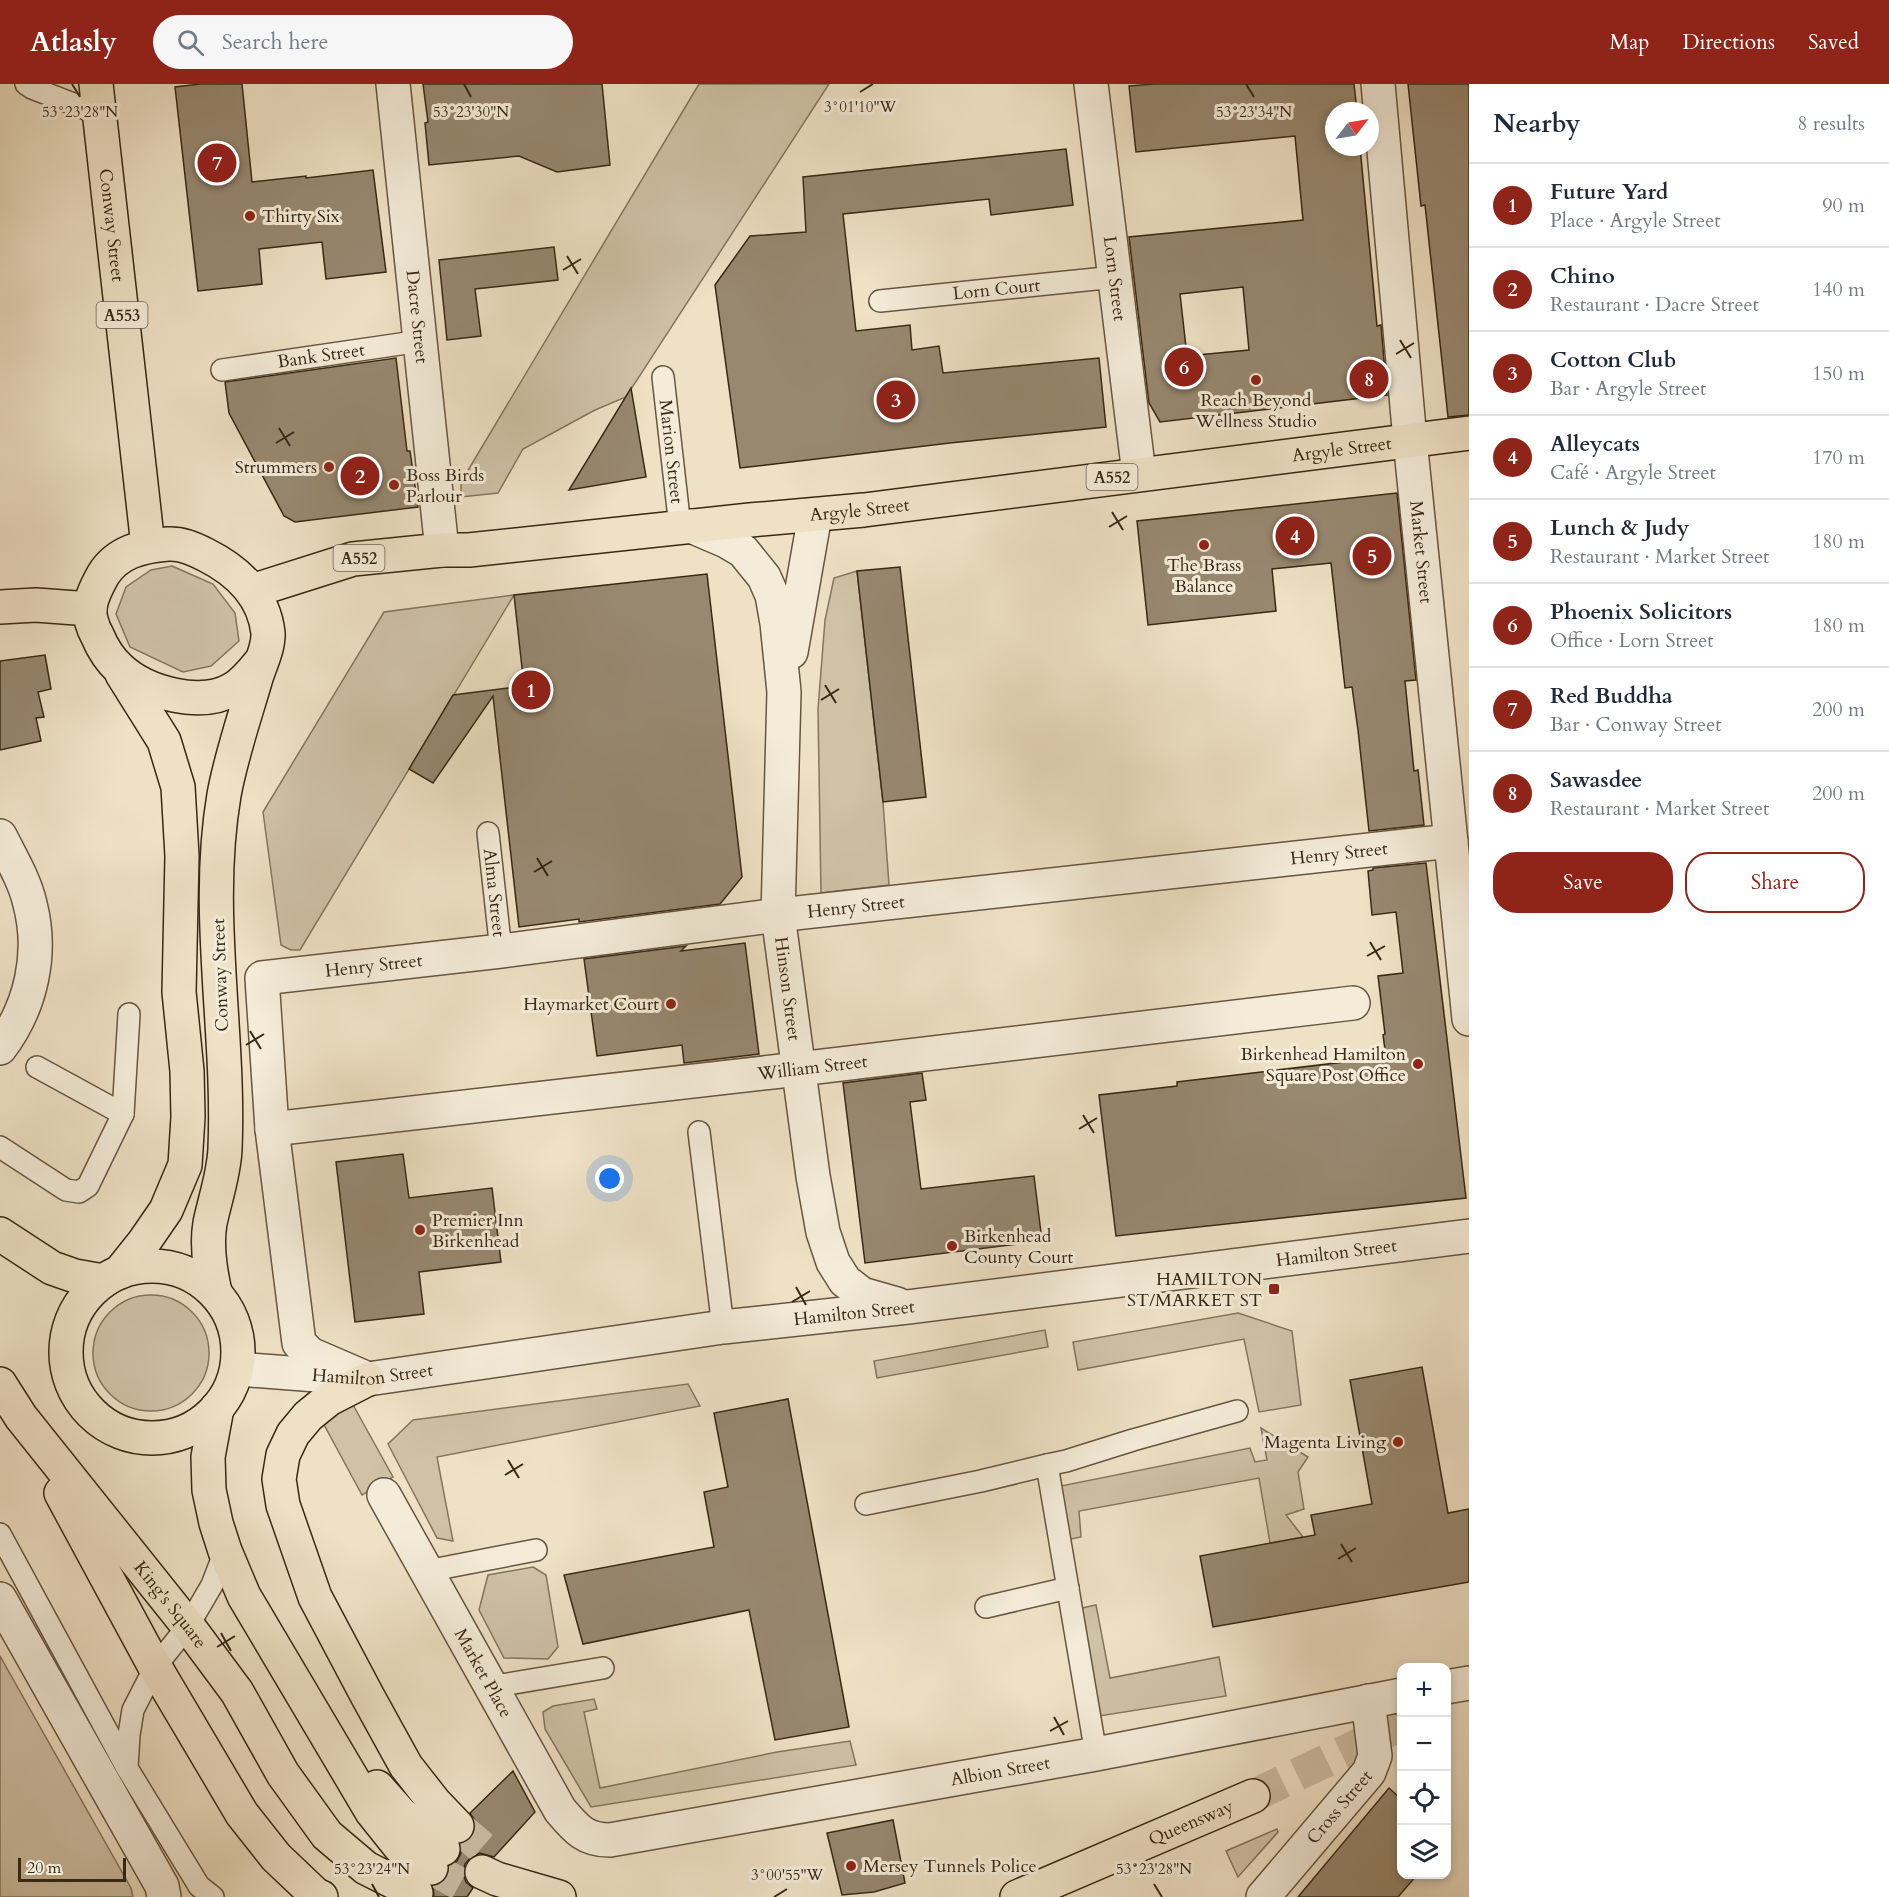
<!DOCTYPE html>
<meta charset="utf-8">
<style>
:root{--surface:#fff;--page:#f6f6f7;--text:#1f2937;--muted:#747a83;--line:#e0e1e3;--accent:#8f2418}
body{margin:0;font-family:Cardo,serif;background:var(--page);color:var(--text)}
.controls{position:absolute;right:18px;bottom:18px;display:grid;overflow:hidden;border-radius:12px;box-shadow:0 3px 9px #0003}
.controls button{width:54px;height:54px;display:grid;place-items:center;padding:0;border:0;border-bottom:2px solid var(--line);background:var(--surface);color:var(--text);font:30px sans-serif}
.compass{position:absolute;left:1325px;top:18px;width:54px;height:54px;border-radius:50%;background:var(--surface);box-shadow:0 3px 9px #0003;rotate:59deg}
.scale{position:absolute;left:18px;bottom:15px;width:108px;box-sizing:border-box;padding-left:6px;border:3px solid #382814;border-top:0;font-size:16px;line-height:21px;white-space:nowrap;color:#382814;-webkit-text-stroke:4px #f4ecd9;paint-order:stroke}
.you{position:absolute;left:610px;top:1095px;width:21px;height:21px;margin:-15px;border:4px solid #fff;border-radius:50%;background:#1a73e8;box-shadow:0 0 0 9px #1a73e833}
.badge{display:grid;place-items:center;width:39px;height:39px;border-radius:50%;background:var(--accent);color:#fff;font-size:20px;font-weight:700}
.pin{position:absolute;translate:-50% -50%;border:3px solid #fff;box-shadow:0 2px 6px #0006}
.list{margin:0;padding:0;list-style:none}
h2{display:flex;justify-content:space-between;align-items:center;height:78px;margin:0;padding:0 24px;font-size:26px}
h2 small{font-size:20px;font-weight:400;color:var(--muted)}
.list li{display:grid;grid-template-columns:39px 1fr auto;gap:18px;align-items:center;box-sizing:border-box;height:84px;padding:0 24px;border-top:2px solid var(--line)}
.list b{display:block;font-size:22px;white-space:nowrap}
.list p{margin:0;font-size:20px;white-space:nowrap;color:var(--muted)}
.list em{font-size:20px;font-style:normal;color:var(--muted)}
.actions{display:flex;gap:12px;padding:18px 24px}
.actions a{flex:1;padding:14px 0;border:2px solid var(--accent);border-radius:24px;text-align:center;font-size:21px;color:var(--accent)}
.actions .main{background:var(--accent);color:#fff}
.icon{flex:none;width:33px;height:33px;fill:none;stroke:currentColor;stroke-width:2;stroke-linecap:round;stroke-linejoin:round}
.map{position:relative;flex:none;width:1469px;height:1813px;overflow:hidden}
header{display:flex;align-items:center;gap:36px;box-sizing:border-box;height:84px;padding:0 30px;background:var(--accent);color:#fff}
header strong{font-size:28px}
nav{display:flex;gap:33px;margin-inline-start:auto;font-size:21px}
.search{width:420px;height:54px;background:var(--page);display:flex;align-items:center;gap:15px;box-sizing:border-box;padding:0 21px;border-radius:33px;color:var(--muted);font-size:22px}
main{display:flex}
aside{flex:1;background:var(--surface)}
.map>svg:first-child{display:block}
.green{fill:#cfc2a7;stroke:#84755e;stroke-width:1.5}
.building{fill:#978870;stroke:#382814;stroke-width:1.5;fill-rule:evenodd}
.lines{fill:none;stroke-linecap:round;stroke-linejoin:round}
.primary-tunnel{stroke:#cabca2;stroke-width:33;stroke-dasharray:33 16;stroke-linecap:butt}
.service-casing{stroke:#665640;stroke-width:24}
.minor-casing{stroke:#665640;stroke-width:36}
.primary-casing{stroke:#382814;stroke-width:36}
.service{stroke:#f4ecd9;stroke-width:21}
.minor{stroke:#f4ecd9;stroke-width:33}
.primary{stroke:#eee1c5;stroke-width:33}
.ticks{fill:none;stroke:#382814;stroke-width:2}
.poi-dot{fill:#8f2418;stroke:#f4ecd9;stroke-width:2}
.labels{text-anchor:middle;stroke-width:6;stroke-linejoin:round;paint-order:stroke}
.shield{fill:#f4ecd9;stroke:#70634f;stroke-width:1.5}
.shield-label{font-size:16px;font-weight:bold;fill:#382814}
.poi-label{font-size:18px;fill:#382814;stroke:#f4ecd9;text-anchor:start}
.street-label{font-size:18px;fill:#382814;stroke:#f4ecd9}
.ticks-label{font-size:15px;text-anchor:middle;fill:#382814;stroke:#f4ecd9;stroke-width:6;stroke-linejoin:round;paint-order:stroke}
</style>
<header>
<strong>Atlasly</strong>
<div class="search"><svg class="icon" aria-label="search" viewBox="0 0 24 24"><circle cx="10" cy="10" r="6"/><path d="M15 15l6 6"/></svg>Search here</div>
<nav><a>Map</a><a>Directions</a><a>Saved</a></nav>
</header>
<main>
<div class="map">
<svg width="1469" height="1813" viewBox="0 0 1469 1813">
<rect width="100%" height="100%" fill="#eee1c5"/>
<filter id="stains"><feTurbulence type="fractalNoise" baseFrequency=".00333" numOctaves="4"/><feColorMatrix values="0 0 0 0 .2 0 0 0 0 .09 0 0 0 0 .02 0 0 0 .5 -.17"/></filter>
<radialGradient id="worn" r=".72"><stop offset=".6" stop-color="#630" stop-opacity="0"/><stop offset="1" stop-color="#630" stop-opacity=".3"/></radialGradient>
<g class="green">
<polygon points="699,0 829,0 626,313 595,326 523,365 498,409 461,413 461,398"/>
<polygon points="172,482 213,500 235,529 239,557 211,582 183,588 130,563 116,530 126,503 151,486"/>
<polygon points="857,487 883,718 889,801 821,809 818,625 825,536 834,494"/>
<polygon points="514,511 300,866 291,866 281,861 263,728 384,528"/>
<circle cx="151" cy="1269" r="58"/>
<polygon points="1238,1229 1292,1247 1301,1321 1259,1328 1244,1255 1078,1286 1073,1258"/>
<polygon points="1045,1246 1048,1263 877,1294 874,1277"/>
<polygon points="688,1300 700,1322 437,1373 453,1457 437,1454 388,1360 413,1336"/>
<polygon points="352,1319 393,1393 362,1411 322,1337"/>
<polygon points="1261,1344 1308,1373 1298,1388 1304,1425 1286,1431 1303,1453 1270,1459 1259,1394 1079,1427 1081,1453 1056,1458 1046,1405 1250,1364 1255,1378 1267,1376"/>
<polygon points="533,1483 546,1491 558,1563 548,1575 504,1574 479,1526 488,1491"/>
<polygon points="1096,1521 1110,1594 1219,1573 1226,1612 1093,1633 1073,1526"/>
<polygon points="0,1572 131,1804 133,1813 0,1813"/>
<polygon points="594,1615 597,1625 584,1628 600,1704 777,1668 850,1657 856,1681 591,1723 545,1645 543,1628 553,1622"/>
<polygon points="1277,1745 1278,1748 1238,1793 1226,1767"/>
</g>
<g class="building">
<polygon points="200,0 242,0 252,98 306,92 306,94 373,86 386,188 326,195 322,158 259,165 262,200 198,207 175,3"/>
<polygon points="423,0 602,0 610,81 557,88 519,72 429,81 425,39 428,38"/>
<path d="M 1154,0 L 1354,0 L 1357,27 L 1334,27 L 1334,63 L 1360,63 L 1377,242 L 1381,241 L 1387,311 L 1160,338 L 1149,319 L 1129,153 L 1303,136 L 1295,52 L 1136,68 L 1129,2 ZM 1243,203 L 1249,266 L 1187,272 L 1180,210 Z"/>
<polygon points="1408,0 1469,0 1469,331 1448,333 1425,121 1421,122"/>
<polygon points="1066,65 1073,121 991,131 989,115 843,130 856,247 910,241 912,266 939,262 943,289 1099,274 1106,343 950,359 740,384 715,201 750,152 806,148 803,93"/>
<polygon points="554,163 558,196 475,205 481,252 447,256 439,176"/>
<polygon points="396,274 407,367 410,367 418,423 295,438 284,432 229,329 225,298"/>
<polygon points="631,304 646,393 569,406"/>
<polygon points="1397,409 1416,596 1405,597 1414,687 1418,686 1424,741 1369,747 1358,646 1352,603 1345,604 1331,479 1272,485 1276,527 1148,541 1137,437"/>
<polygon points="900,483 926,713 883,718 857,487"/>
<polygon points="707,490 742,793 720,820 579,838 579,835 519,843 493,612 433,699 409,685 453,611 524,602 514,511"/>
<polygon points="45,571 51,605 38,608 44,633 36,634 41,657 0,666 0,577"/>
<polygon points="1426,779 1466,1114 1116,1152 1099,1011 1177,1002 1177,998 1386,973 1383,951 1385,950 1378,892 1403,889 1396,828 1372,831 1368,787 1373,786 1373,784"/>
<polygon points="745,859 759,970 684,979 682,961 597,972 584,875 686,862 681,867"/>
<polygon points="922,989 926,1016 910,1018 921,1105 1034,1092 1042,1157 865,1179 843,999"/>
<polygon points="403,1070 409,1114 492,1104 501,1178 419,1188 424,1230 355,1238 336,1078"/>
<polygon points="1422,1283 1448,1429 1469,1425 1469,1498 1213,1543 1200,1472 1315,1451 1311,1431 1372,1420 1350,1296"/>
<polygon points="788,1315 849,1643 775,1656 749,1526 583,1560 564,1491 714,1463 704,1408 728,1403 714,1329"/>
<polygon points="513,1687 535,1728 494,1773 480,1769 471,1773 465,1780 463,1790 466,1798 473,1804 467,1813 434,1813 433,1802 440,1801 446,1795 449,1783 457,1777 461,1769 461,1760 469,1756 475,1748 475,1737 470,1729"/>
<polygon points="1389,1704 1401,1715 1401,1791 1417,1791 1398,1813 1298,1813"/>
<polygon points="893,1736 905,1799 874,1808 842,1811 827,1749"/>
</g>
<g class="lines">
<g class="primary-tunnel">
<polyline points="1253,1712 1402,1640"/>
<polyline points="457,1742 493,1773"/>
<polyline points="431,1784 471,1806"/>
</g>
<defs>
<g id="service">
<polyline points="26,0 32,4 99,30"/>
<path id="s1" d="M 880,217 L 1115,193"/>
<path id="s2" d="M 222,286 L 421,257"/>
<path id="s3" d="M 663,293 L 680,443"/>
<path id="s4" d="M 488,749 L 501,867"/>
<polyline points="37,983 123,1030"/>
<polyline points="699,1048 723,1243"/>
<polyline points="0,1063 66,1106 79,1108 88,1102 123,1030 129,930"/>
<polyline points="866,1420 981,1397 1047,1381"/>
<polyline points="0,1450 127,1684 199,1802 213,1813"/>
<polyline points="427,1487 536,1466"/>
<polyline points="986,1523 1068,1504"/>
<polyline points="490,1603 603,1584"/>
<polyline points="1096,1670 1047,1381 1066,1377 1133,1356 1237,1327"/>
<polyline points="127,1683 129,1651 133,1626 155,1583 188,1542 212,1501 225,1467"/>
</g>
<g id="minor">
<path id="s5" d="M 393,0 L 442,466"/>
<path id="s6" d="M 1091,0 L 1139,390"/>
<path id="s7" d="M 1378,0 L 1410,356 L 1469,935"/>
<path id="s8" d="M 691,442 L 726,457 L 743,467 L 764,493 L 772,511 L 777,539 L 784,608 L 778,831 L 813,1092 L 823,1148 L 833,1178 L 845,1197 L 862,1210 L 897,1220"/>
<polyline points="791,568 815,431"/>
<path d="M 0,752 C 11,774 25,797 30,820 C 43,870 31,923 0,964"/>
<path id="s9" d="M 272,1045 L 799,985 L 1353,919"/>
<path id="s10" d="M 238,1285 L 368,1295 L 723,1243 L 908,1223 L 1469,1152"/>
<path id="s11" d="M 368,1295 L 310,1270 L 299,1259 L 272,1045 L 262,894 L 501,867 L 778,831 L 1451,757"/>
<path id="s12" d="M 384,1411 L 560,1726 C 576,1745 585,1756 610,1756 L 1096,1670 L 1402,1611"/>
<polyline points="0,1515 162,1802 164,1813"/>
<polyline points="1446,1603 1469,1599"/>
<path id="s13" d="M 1263,1813 L 1369,1688 L 1375,1672 L 1368,1617"/>
</g>
<g id="primary">
<path id="s14" d="M 96,0 L 148,462"/>
<path id="s15" d="M 252,507 L 353,475 L 442,466 L 469,466 L 750,436 L 864,426 L 1469,349"/>
<polyline points="0,523 36,521 90,525"/>
<polyline points="0,1150 52,1184 75,1192 103,1197"/>
<circle cx="152" cy="1268" r="86"/>
<polyline points="120,1188 144,1158 166,1126 185,1081 188,1033 187,987 179,908 182,772 178,703 164,657 122,590"/>
<path d="M 215,1208 C 210,1186 206,1162 210,1139 C 215,1115 224,1090 225,1065 C 230,948 204,828 224,711 C 231,672 245,632 256,594 C 260,581 269,563 268,549 C 264,512 238,487 206,471 C 195,465 181,459 168,460 C 142,462 117,468 103,491 C 98,500 91,513 90,524 C 89,532 93,544 97,551 C 102,563 110,576 120,585 C 146,609 201,624 233,605 C 245,598 253,587 262,576"/>
<polyline points="368,1295 329,1315 308,1332 293,1350 283,1371 279,1395 283,1421 315,1513 368,1613 406,1682 435,1719 457,1742"/>
<path id="s16" d="M 0,1300 L 21,1333 L 188,1542 L 237,1608 L 283,1690 L 327,1751 L 366,1784 L 416,1809"/>
<polyline points="217,1324 208,1373 209,1406 216,1439 225,1467 244,1512 372,1728 400,1763 431,1784"/>
<polyline points="61,1409 155,1583 242,1730 276,1773 316,1811 321,1813"/>
<polyline points="377,1703 401,1730 443,1765"/>
<polyline points="482,1788 497,1795 559,1813"/>
<path id="s17" d="M 1017,1813 L 1253,1712"/>
</g>
</defs>
<use href="#service" class="service-casing"/>
<use href="#minor" class="minor-casing"/>
<use href="#primary" class="primary-casing"/>
<use href="#service" class="service"/>
<use href="#minor" class="minor"/>
<use href="#primary" class="primary"/>
</g>
<path class="ticks" d="M 72,0 L 80,13M 464,0 L 471,13M 1246,0 L 1254,13M 860,8 L 873,0M 567,172 L 578,190M 563,186 L 581,175M 1400,256 L 1411,274M 1396,270 L 1414,259M 279,344 L 290,362M 276,359 L 294,348M 1112,428 L 1123,446M 1109,443 L 1127,432M 825,601 L 836,619M 821,616 L 839,605M 537,774 L 548,792M 534,788 L 552,777M 1370,858 L 1381,876M 1367,872 L 1385,862M 250,947 L 261,965M 246,961 L 264,950M 1083,1031 L 1094,1049M 1079,1045 L 1097,1034M 796,1203 L 806,1221M 792,1218 L 810,1207M 508,1376 L 519,1394M 505,1391 L 523,1380M 1341,1460 L 1352,1478M 1338,1475 L 1356,1464M 221,1549 L 231,1567M 217,1563 L 235,1552M 1054,1633 L 1064,1651M 1050,1647 L 1068,1637M 372,1800 L 379,1813M 1154,1800 L 1162,1813M 774,1813 L 787,1805"/>
<g class="poi-dot">
<circle cx="250" cy="132" r="6"/>
<circle cx="1256" cy="296" r="6"/>
<circle cx="329" cy="383" r="6"/>
<circle cx="394" cy="401" r="6"/>
<circle cx="1204" cy="461" r="6"/>
<circle cx="671" cy="920" r="6"/>
<circle cx="1418" cy="980" r="6"/>
<circle cx="420" cy="1146" r="6"/>
<circle cx="952" cy="1162" r="6"/>
<rect x="1268" y="1199" width="12" height="12" rx="3"/>
<circle cx="1398" cy="1358" r="6"/>
<circle cx="851" cy="1782" r="6"/>
</g>
<g class="labels">
<g class="shield">
<rect x="96.5" y="218" width="51" height="26" rx="4.5"/>
<rect x="1086.5" y="380" width="51" height="26" rx="4.5"/>
<rect x="333.5" y="461" width="51" height="26" rx="4.5"/>
</g>
<g class="shield-label">
<text x="122" y="237">A553</text>
<text x="1112" y="399">A552</text>
<text x="359" y="480">A552</text>
</g>
<g class="poi-label">
<text x="262" y="138">Thirty Six</text>
<text x="1256" y="322" text-anchor="middle">Reach Beyond<tspan x="1256" dy="21">Wellness Studio</tspan></text>
<text x="317" y="389" text-anchor="end">Strummers</text>
<text x="406" y="397">Boss Birds<tspan x="406" dy="21">Parlour</tspan></text>
<text x="1204" y="487" text-anchor="middle">The Brass<tspan x="1204" dy="21">Balance</tspan></text>
<text x="659" y="926" text-anchor="end">Haymarket Court</text>
<text x="1406" y="976" text-anchor="end">Birkenhead Hamilton<tspan x="1406" dy="21">Square Post Office</tspan></text>
<text x="432" y="1142">Premier Inn<tspan x="432" dy="21">Birkenhead</tspan></text>
<text x="964" y="1158">Birkenhead<tspan x="964" dy="21">County Court</tspan></text>
<text x="1262" y="1201" text-anchor="end">HAMILTON<tspan x="1262" dy="21">ST/MARKET ST</tspan></text>
<text x="1386" y="1364" text-anchor="end">Magenta Living</text>
<text x="863" y="1788">Mersey Tunnels Police</text>
</g>
<g class="street-label">
<text dy="6" stroke="none"><textPath href="#s14" startOffset="142">Conway Street</textPath></text>
<text dy="6" stroke="none"><textPath href="#s6" startOffset="196">Lorn Street</textPath></text>
<text dy="6" stroke="none"><textPath href="#s1" startOffset="117">Lorn Court</textPath></text>
<text dy="6" stroke="none"><textPath href="#s5" startOffset="234">Dacre Street</textPath></text>
<text dy="6" stroke="none"><textPath href="#s2" startOffset="100">Bank Street</textPath></text>
<text dy="6" stroke="none"><textPath href="#s15" startOffset="1101">Argyle Street</textPath></text>
<text dy="6" stroke="none"><textPath href="#s3" startOffset="75">Marion Street</textPath></text>
<text dy="6" stroke="none"><textPath href="#s15" startOffset="615">Argyle Street</textPath></text>
<text dy="6" stroke="none"><textPath href="#s7" startOffset="470">Market Street</textPath></text>
<text dy="6" stroke="none"><textPath href="#s11" startOffset="1530">Henry Street</textPath></text>
<text dy="6" stroke="none"><textPath href="#s4" startOffset="60">Alma Street</textPath></text>
<text dy="6" stroke="none"><textPath href="#s11" startOffset="1044">Henry Street</textPath></text>
<text dy="6" stroke="none"><textPath href="#s11" startOffset="558">Henry Street</textPath></text>
<text transform="translate(220 891) rotate(-92)" y="6">Conway Street</text>
<text dy="6" stroke="none"><textPath href="#s8" startOffset="506">Hinson Street</textPath></text>
<text dy="6" stroke="none"><textPath href="#s9" startOffset="544">William Street</textPath></text>
<text dy="6" stroke="none"><textPath href="#s10" startOffset="1107">Hamilton Street</textPath></text>
<text dy="6" stroke="none"><textPath href="#s10" startOffset="621">Hamilton Street</textPath></text>
<text dy="6" stroke="none"><textPath href="#s10" startOffset="135">Hamilton Street</textPath></text>
<text dy="6" stroke="none"><textPath href="#s16" startOffset="279">King's Square</textPath></text>
<text dy="6" stroke="none"><textPath href="#s12" startOffset="204">Market Place</textPath></text>
<text dy="6" stroke="none"><textPath href="#s12" startOffset="818">Albion Street</textPath></text>
<text dy="6" stroke="none"><textPath href="#s13" startOffset="118">Cross Street</textPath></text>
<text dy="6" stroke="none"><textPath href="#s17" startOffset="189">Queensway</textPath></text>
</g>
</g>
<g class="ticks-label">
<text x="860" y="28">3°01'10"W</text>
<text x="80" y="33">53°23'28"N</text>
<text x="471" y="33">53°23'30"N</text>
<text x="1254" y="33">53°23'34"N</text>
<text x="372" y="1790">53°23'24"N</text>
<text x="1154" y="1790">53°23'28"N</text>
<text x="787" y="1796">3°00'55"W</text>
</g>
<rect width="100%" height="100%" filter="url(#stains)"/>
<rect width="100%" height="100%" fill="url(#worn)"/>
</svg>
<div class="controls">
<button>+</button>
<button>−</button>
<button><svg class="icon" aria-label="locate" viewBox="0 0 24 24"><circle cx="12" cy="12" r="6"/><path d="M12 2v4M12 18v4M2 12h4M18 12h4"/></svg></button>
<button><svg class="icon" aria-label="layers" viewBox="0 0 24 24"><path d="M12 4l9 5-9 5-9-5zM3 14l9 5 9-5"/></svg></button>
</div>
<svg class="compass" viewBox="-18 -18 36 36"><path d="M0-13l5 13h-10z" fill="#e53935"/><path d="M0 13l5-13h-10z" fill="#747a83"/></svg>
<div class="scale">20 m</div>
<div class="you"></div>
<div class="pin badge" style="left:531px;top:606px">1</div>
<div class="pin badge" style="left:360px;top:392px">2</div>
<div class="pin badge" style="left:896px;top:316px">3</div>
<div class="pin badge" style="left:1295px;top:452px">4</div>
<div class="pin badge" style="left:1372px;top:472px">5</div>
<div class="pin badge" style="left:1184px;top:283px">6</div>
<div class="pin badge" style="left:217px;top:79px">7</div>
<div class="pin badge" style="left:1369px;top:295px">8</div>
</div>
<aside>
<h2>Nearby<small>8 results</small></h2>
<ul class="list">
<li><span class="badge">1</span><div><b>Future Yard</b><p>Place · Argyle Street</p></div><em>90 m</em></li>
<li><span class="badge">2</span><div><b>Chino</b><p>Restaurant · Dacre Street</p></div><em>140 m</em></li>
<li><span class="badge">3</span><div><b>Cotton Club</b><p>Bar · Argyle Street</p></div><em>150 m</em></li>
<li><span class="badge">4</span><div><b>Alleycats</b><p>Café · Argyle Street</p></div><em>170 m</em></li>
<li><span class="badge">5</span><div><b>Lunch &amp; Judy</b><p>Restaurant · Market Street</p></div><em>180 m</em></li>
<li><span class="badge">6</span><div><b>Phoenix Solicitors</b><p>Office · Lorn Street</p></div><em>180 m</em></li>
<li><span class="badge">7</span><div><b>Red Buddha</b><p>Bar · Conway Street</p></div><em>200 m</em></li>
<li><span class="badge">8</span><div><b>Sawasdee</b><p>Restaurant · Market Street</p></div><em>200 m</em></li>
</ul>
<div class="actions"><a class="main">Save</a><a>Share</a></div>
</aside>
</main>
